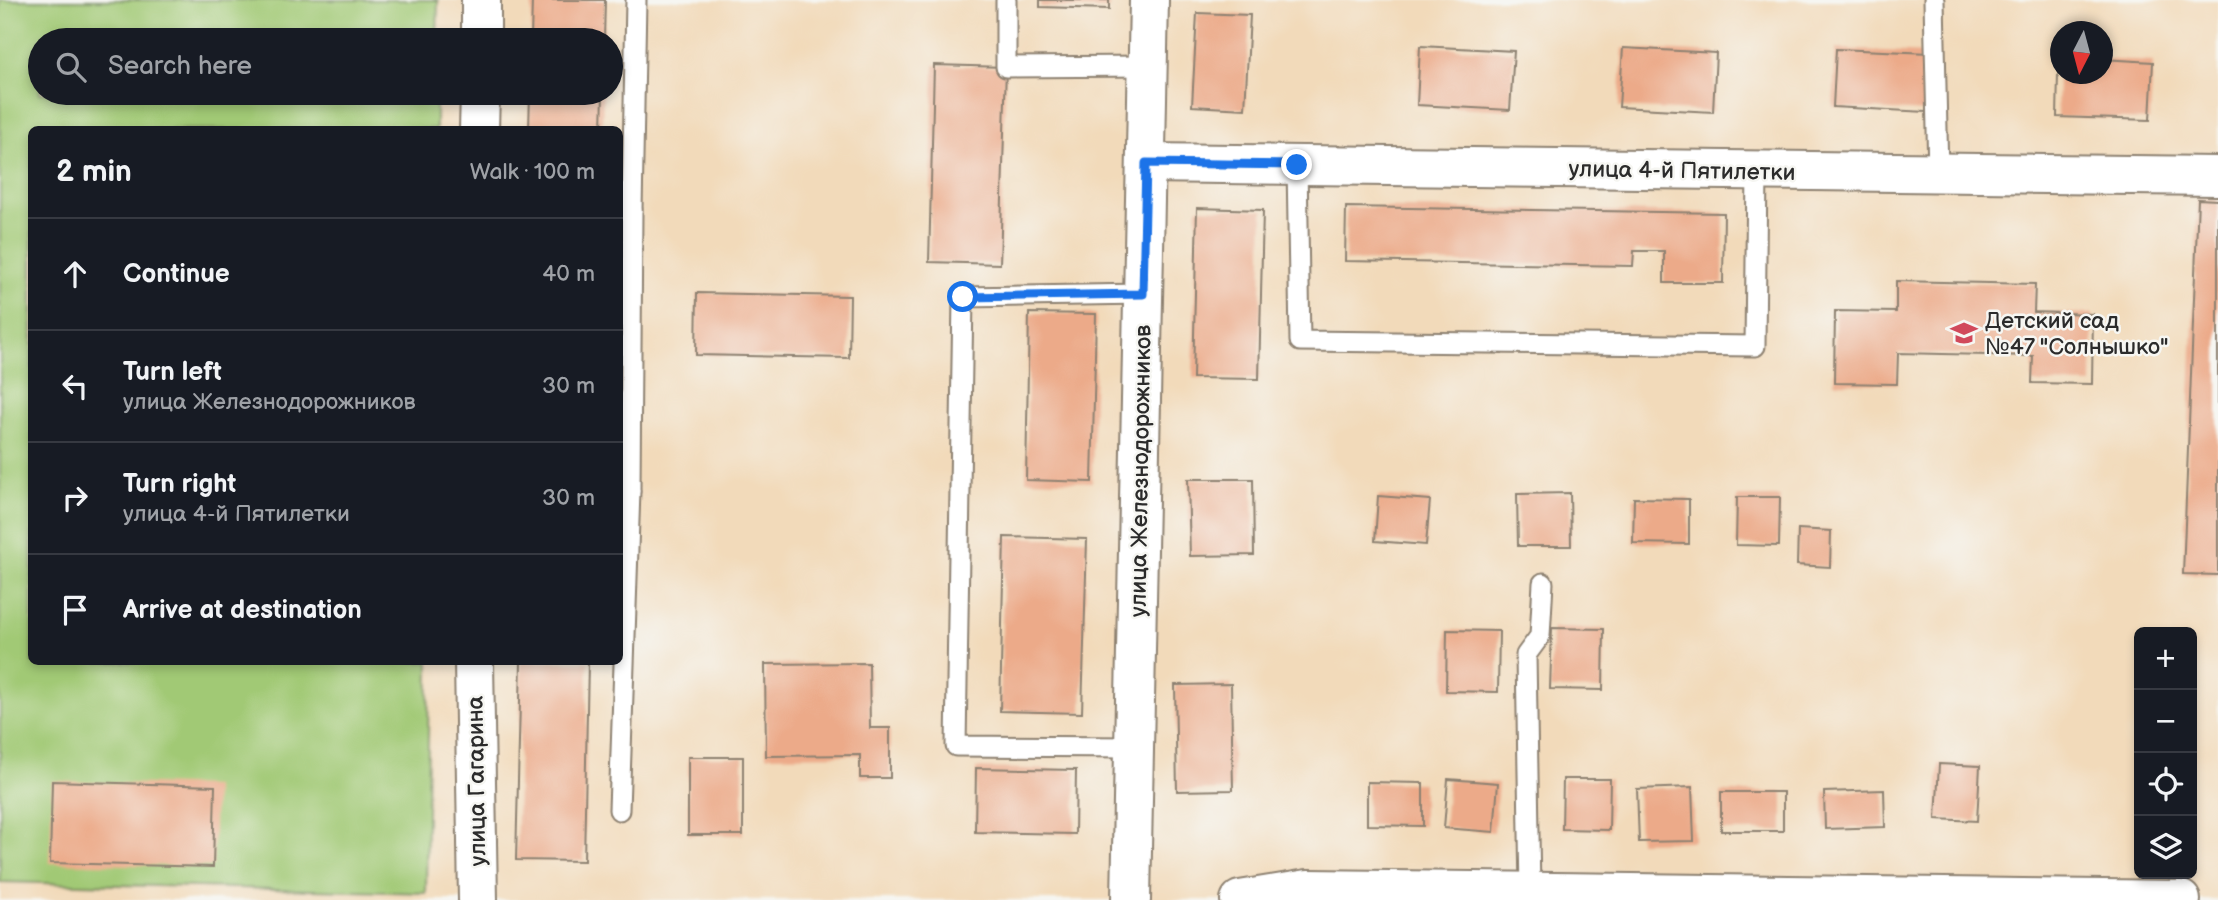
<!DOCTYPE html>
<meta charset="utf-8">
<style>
:root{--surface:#171b24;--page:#20242c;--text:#f1f3f6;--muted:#9ea1a6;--line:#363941}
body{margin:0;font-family:"Balsamiq Sans",sans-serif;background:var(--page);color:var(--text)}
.controls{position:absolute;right:21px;bottom:21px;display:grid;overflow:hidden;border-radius:10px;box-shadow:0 4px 10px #0003}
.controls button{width:63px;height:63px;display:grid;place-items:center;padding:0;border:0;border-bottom:2px solid var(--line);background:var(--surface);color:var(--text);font:35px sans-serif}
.compass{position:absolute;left:2050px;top:21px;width:63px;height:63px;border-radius:50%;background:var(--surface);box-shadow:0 4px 10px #0003;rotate:186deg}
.stop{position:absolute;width:21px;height:21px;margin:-16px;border:5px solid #1a73e8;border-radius:50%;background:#fff}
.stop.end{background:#1a73e8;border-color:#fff;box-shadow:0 2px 7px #0008}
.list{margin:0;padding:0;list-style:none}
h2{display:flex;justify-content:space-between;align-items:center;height:91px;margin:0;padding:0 28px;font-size:30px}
h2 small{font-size:23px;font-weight:400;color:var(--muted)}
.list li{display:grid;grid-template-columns:46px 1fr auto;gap:21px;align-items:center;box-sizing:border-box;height:112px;padding:0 28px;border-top:2px solid var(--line)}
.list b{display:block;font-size:26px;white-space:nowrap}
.list p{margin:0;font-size:23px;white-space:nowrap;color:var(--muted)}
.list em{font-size:23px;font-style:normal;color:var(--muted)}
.icon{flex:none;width:38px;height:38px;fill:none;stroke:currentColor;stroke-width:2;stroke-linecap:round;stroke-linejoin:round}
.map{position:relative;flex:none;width:2218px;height:900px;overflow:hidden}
.search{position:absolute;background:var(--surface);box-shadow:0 4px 10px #0003;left:28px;top:28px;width:595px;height:77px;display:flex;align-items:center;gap:18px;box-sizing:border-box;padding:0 24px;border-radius:38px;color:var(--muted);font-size:26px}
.panel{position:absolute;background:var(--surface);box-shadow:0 4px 10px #0003;left:28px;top:126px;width:595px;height:539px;border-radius:10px}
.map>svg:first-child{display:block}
.green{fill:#a1c974;stroke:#667a50;stroke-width:2}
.building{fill:#ecaa89}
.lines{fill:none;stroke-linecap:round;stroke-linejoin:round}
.service-casing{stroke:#8e8272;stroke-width:23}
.minor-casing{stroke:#8e8272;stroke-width:42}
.service{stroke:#fff;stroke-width:19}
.minor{stroke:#fff;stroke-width:38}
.route{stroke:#1a73e8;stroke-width:9}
.labels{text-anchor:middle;stroke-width:5;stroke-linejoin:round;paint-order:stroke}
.street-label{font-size:23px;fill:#2b2b2b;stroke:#f6f6f2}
.poi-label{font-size:23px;fill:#2b2b2b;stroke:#f6f6f2;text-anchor:start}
</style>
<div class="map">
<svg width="2218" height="900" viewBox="0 0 2218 900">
<rect width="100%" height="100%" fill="#f6f6f2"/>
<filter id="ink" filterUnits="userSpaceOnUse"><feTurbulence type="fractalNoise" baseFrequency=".0143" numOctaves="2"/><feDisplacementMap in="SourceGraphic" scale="14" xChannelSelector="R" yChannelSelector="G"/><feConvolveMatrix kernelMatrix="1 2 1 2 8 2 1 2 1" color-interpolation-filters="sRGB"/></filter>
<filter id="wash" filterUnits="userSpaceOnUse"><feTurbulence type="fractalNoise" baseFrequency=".00686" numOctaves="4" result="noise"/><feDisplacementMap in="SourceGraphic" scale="28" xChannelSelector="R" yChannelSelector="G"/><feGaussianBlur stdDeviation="1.57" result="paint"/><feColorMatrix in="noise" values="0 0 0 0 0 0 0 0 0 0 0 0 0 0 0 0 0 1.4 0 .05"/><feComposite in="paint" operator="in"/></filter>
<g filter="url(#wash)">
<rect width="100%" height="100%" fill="#f2daba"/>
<polygon class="green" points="0,0 438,0 437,40 40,40 40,93 436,93 436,129 32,130 32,662 429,662 426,893 0,882"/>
<g id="blocks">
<g class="building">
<polygon points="532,0 605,0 604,40 531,40"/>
<polygon points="1040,0 1109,0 1109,9 1040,7"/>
<polygon points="1197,13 1250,15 1245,109 1192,106"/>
<polygon points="1420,46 1514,51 1510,110 1417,105"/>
<polygon points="1623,48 1716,53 1713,112 1619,107"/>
<polygon points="1836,49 1930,53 1926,112 1833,107"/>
<polygon points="2102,59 2153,62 2150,120 2057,117 2058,74 2102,74"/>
<polygon points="934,65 1006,67 1000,264 929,262"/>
<polygon points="530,93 603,93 602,130 529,130"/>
<polygon points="2198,199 2218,200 2218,575 2183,574"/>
<polygon points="1346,207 1724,213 1723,283 1664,283 1664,251 1634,251 1633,266 1345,261"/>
<polygon points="1197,208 1263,210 1259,379 1193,378"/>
<polygon points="1896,281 2035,284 2034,312 2093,314 2092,384 2032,383 2033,356 1898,353 1897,384 1834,383 1835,311 1896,312"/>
<polygon points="697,293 850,296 849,358 696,355"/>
<polygon points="1029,313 1096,314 1092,482 1026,480"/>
<polygon points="1188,479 1253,479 1254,555 1190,556"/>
<polygon points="1570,493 1571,546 1518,546 1517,494"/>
<polygon points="1378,496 1430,500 1426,545 1375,541"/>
<polygon points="1737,497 1780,497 1779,546 1736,545"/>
<polygon points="1634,498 1689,499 1689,544 1633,543"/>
<polygon points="1798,529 1831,531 1830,567 1797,565"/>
<polygon points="1004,537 1087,539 1082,713 1000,711"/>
<polygon points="1552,628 1604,629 1603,690 1550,689"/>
<polygon points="1447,630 1499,631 1498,692 1446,691"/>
<polygon points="521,662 588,662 584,861 516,860"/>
<polygon points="869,663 870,728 890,728 890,778 860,778 860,755 766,756 765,664"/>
<polygon points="1231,684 1233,790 1177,791 1175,685"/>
<rect x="688" y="757" width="55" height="78"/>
<polygon points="1939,764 1980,766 1977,821 1936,819"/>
<polygon points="976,768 1076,770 1075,834 975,832"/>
<polygon points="1448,779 1498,783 1494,832 1444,828"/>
<polygon points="1563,779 1610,779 1609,830 1562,829"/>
<polygon points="52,781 215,786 213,867 50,863"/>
<polygon points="1367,782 1423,783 1423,826 1367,825"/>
<polygon points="1692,787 1694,841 1639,842 1637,789"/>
<polygon points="1884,790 1885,827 1825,829 1824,792"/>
<rect x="1721" y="792" width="62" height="39"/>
</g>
</g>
</g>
<g filter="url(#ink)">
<use href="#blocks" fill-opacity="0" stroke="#8e8272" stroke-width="2"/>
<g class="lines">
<defs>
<g id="service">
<polyline points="1006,0 1006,67 1148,66"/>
<polyline points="1934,0 1938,173"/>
<polyline points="1297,165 1300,341 1755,346 1757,171"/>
<polyline points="620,210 632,210 636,0"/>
<polyline points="630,491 632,210"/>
<polyline points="1134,747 956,746 963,297 1143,294"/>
<polyline points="619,810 630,491 620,491"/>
<polyline points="1530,892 1526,655 1540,636 1543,583"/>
</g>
<g id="minor">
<polyline points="481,40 481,0"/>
<polyline points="479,130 480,93"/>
<polyline points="1146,163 2218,176"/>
<polyline points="474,662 478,900"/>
<polyline points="1131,900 1149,0"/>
<polyline points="1240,900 1308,889 2181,900"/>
</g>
</defs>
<use href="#service" class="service-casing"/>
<use href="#minor" class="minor-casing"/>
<use href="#service" class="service"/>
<use href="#minor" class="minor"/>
</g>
</g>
<g class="lines" filter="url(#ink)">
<polyline class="route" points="963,297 1143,294 1146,163 1297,165"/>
</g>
<defs>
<symbol id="school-bare" viewBox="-9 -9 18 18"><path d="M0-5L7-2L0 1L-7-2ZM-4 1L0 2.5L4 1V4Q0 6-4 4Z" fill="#d1495b" stroke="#f6f6f2" stroke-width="2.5" paint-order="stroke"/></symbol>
</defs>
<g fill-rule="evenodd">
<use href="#school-bare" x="1945" y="314" width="38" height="38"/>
</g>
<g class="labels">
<g class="street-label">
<text transform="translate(1682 170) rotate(1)" y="8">улица 4-й Пятилетки</text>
<text transform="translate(1140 471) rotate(-89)" y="8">улица Железнодорожников</text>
<text transform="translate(476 781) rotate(-91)" y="8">улица Гагарина</text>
</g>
<g class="poi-label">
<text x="1985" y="328">Детский сад<tspan x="1985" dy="26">№47 "Солнышко"</tspan></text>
</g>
</g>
</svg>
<div class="controls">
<button>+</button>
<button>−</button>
<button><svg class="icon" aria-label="locate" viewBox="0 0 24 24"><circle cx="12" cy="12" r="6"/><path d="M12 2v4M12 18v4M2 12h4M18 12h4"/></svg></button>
<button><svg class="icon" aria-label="layers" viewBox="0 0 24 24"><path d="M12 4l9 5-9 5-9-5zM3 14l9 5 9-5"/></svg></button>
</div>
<svg class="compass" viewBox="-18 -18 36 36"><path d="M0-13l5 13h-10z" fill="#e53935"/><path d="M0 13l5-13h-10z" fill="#9ea1a6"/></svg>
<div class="stop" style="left:963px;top:297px"></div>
<div class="stop end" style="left:1297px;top:165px"></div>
<div class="search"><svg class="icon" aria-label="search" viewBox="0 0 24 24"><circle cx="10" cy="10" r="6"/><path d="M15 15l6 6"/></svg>Search here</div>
<section class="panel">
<h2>2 min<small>Walk · 100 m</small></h2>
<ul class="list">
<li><svg class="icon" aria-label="ahead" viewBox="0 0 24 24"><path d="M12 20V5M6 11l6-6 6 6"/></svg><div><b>Continue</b></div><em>40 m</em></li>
<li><svg class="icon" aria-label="left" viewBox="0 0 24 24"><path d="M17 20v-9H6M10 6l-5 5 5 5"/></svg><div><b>Turn left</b><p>улица Железнодорожников</p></div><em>30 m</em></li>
<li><svg class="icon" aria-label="right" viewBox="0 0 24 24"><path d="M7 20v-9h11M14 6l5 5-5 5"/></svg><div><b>Turn right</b><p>улица 4-й Пятилетки</p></div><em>30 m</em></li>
<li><svg class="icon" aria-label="arrive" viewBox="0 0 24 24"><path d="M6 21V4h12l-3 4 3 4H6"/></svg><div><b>Arrive at destination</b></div></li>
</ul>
</section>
</div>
